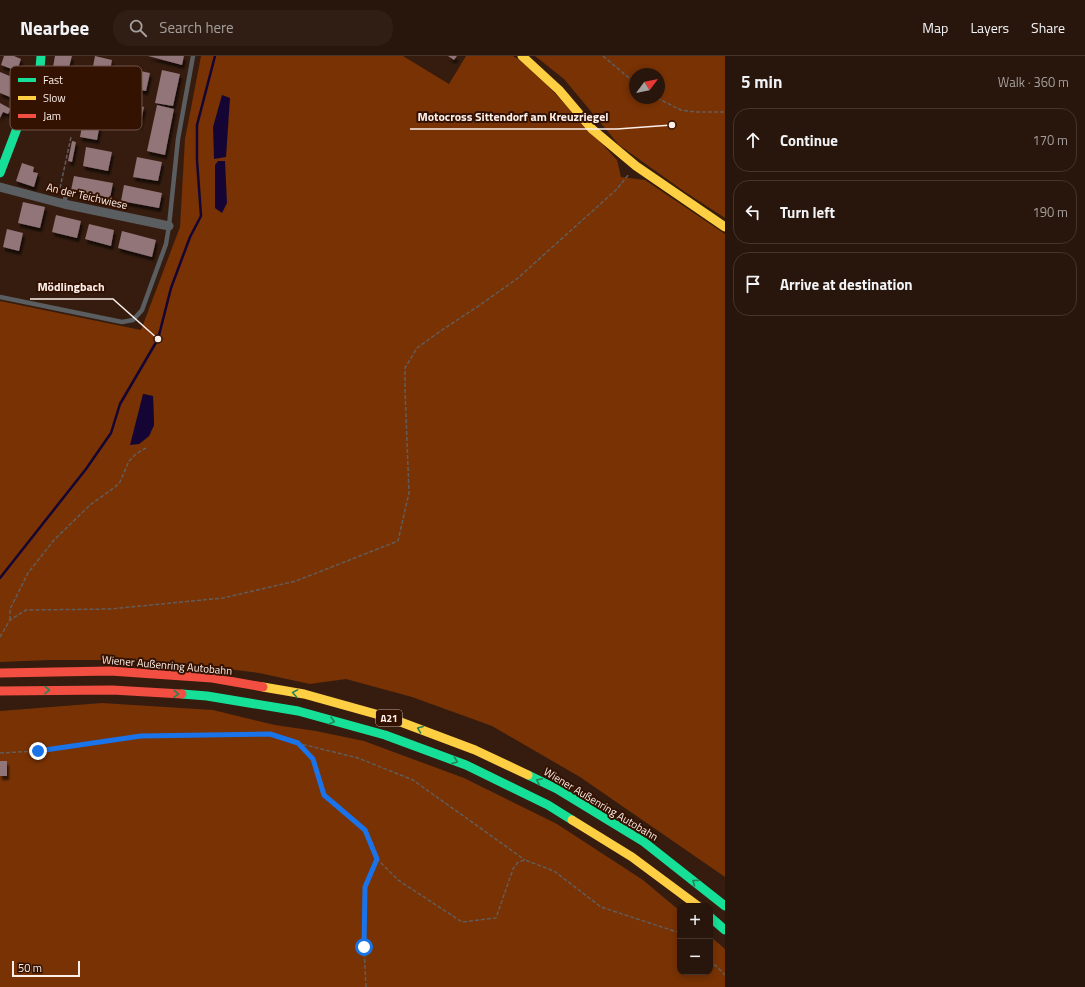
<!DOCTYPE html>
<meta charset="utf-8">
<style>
:root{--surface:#28150b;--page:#301e14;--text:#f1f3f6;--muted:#a59f9d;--line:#44342c}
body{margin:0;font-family:"Titillium Web",sans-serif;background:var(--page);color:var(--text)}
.controls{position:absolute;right:12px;bottom:12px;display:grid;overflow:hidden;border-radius:8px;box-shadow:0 2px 6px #0003}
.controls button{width:36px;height:36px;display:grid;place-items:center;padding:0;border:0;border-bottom:1px solid var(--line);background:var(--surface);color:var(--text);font:20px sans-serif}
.compass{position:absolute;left:629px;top:12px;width:36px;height:36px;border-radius:50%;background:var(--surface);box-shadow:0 2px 6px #0003;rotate:58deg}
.scale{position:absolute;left:12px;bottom:10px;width:68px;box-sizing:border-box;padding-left:4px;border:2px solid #fcefea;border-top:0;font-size:11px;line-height:14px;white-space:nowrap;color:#fcefea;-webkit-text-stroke:3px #341202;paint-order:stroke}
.stop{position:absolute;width:12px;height:12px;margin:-9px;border:3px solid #1a73e8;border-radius:50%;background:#fff}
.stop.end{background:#1a73e8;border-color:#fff;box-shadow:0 1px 4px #0008}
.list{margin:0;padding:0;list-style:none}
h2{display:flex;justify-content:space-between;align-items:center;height:52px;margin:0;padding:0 16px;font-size:17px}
h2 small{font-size:13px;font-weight:400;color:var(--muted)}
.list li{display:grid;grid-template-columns:26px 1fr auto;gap:12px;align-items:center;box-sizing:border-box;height:64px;margin:0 8px 8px;padding:0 8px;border:1px solid var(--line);border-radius:16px}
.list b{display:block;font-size:15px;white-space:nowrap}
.list em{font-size:13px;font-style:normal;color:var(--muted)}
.icon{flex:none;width:22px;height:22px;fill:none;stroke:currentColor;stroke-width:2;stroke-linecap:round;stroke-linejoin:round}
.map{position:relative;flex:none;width:725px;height:931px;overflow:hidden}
header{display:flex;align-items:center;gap:24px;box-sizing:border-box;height:56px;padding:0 20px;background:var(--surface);border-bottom:1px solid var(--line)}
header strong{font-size:19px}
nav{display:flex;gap:22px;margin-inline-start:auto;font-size:14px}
.search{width:280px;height:36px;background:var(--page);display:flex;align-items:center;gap:10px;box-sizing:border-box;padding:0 14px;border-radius:16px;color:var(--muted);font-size:15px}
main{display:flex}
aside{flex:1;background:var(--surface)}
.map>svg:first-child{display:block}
.green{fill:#783204;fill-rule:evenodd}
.water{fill:#150534}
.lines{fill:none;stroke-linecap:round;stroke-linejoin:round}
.stream{stroke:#150534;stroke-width:2.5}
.building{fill:#917478;filter:url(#shadow)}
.path{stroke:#615d5c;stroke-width:1.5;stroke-dasharray:4 2;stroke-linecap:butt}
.lane{stroke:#5a5e60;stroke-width:4.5}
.street{stroke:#5a5e60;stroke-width:9}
.fast{stroke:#16e098;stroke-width:9}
.slow{stroke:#ffcf43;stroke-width:9}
.jam{stroke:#f24e42;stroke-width:9}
.oneway{stroke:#248354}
.route{stroke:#1a73e8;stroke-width:5}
.labels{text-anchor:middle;stroke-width:4;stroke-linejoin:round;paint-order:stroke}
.shield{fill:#341202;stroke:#c0ada4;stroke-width:1}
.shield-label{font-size:10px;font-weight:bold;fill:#fcefea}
.street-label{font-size:11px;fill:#fcefea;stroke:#341202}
.key{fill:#341202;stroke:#705448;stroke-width:1}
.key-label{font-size:11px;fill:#fcefea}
.leader{fill:none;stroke:#fcefea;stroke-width:1.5}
.callout-dot{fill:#fcefea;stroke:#341202;stroke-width:1.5}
.callout-label{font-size:12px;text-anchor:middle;font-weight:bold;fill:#fcefea;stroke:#341202;stroke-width:4;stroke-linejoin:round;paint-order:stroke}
</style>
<header>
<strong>Nearbee</strong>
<div class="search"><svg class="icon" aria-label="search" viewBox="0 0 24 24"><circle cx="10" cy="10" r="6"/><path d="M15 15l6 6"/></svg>Search here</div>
<nav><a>Map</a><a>Layers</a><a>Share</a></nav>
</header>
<main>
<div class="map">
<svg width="725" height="931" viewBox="0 0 725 931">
<defs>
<filter id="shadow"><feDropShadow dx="2" dy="4" stdDeviation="1" flood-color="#0009"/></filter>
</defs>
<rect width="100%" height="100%" fill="#351c0f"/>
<g class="green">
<path d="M 201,0 L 403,0 L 449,28 L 466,0 L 513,0 L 521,5 L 549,31 L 617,104 L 621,121 L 645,124 L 725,178 L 725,821 L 580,721 L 492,670 L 412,641 L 346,623 L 310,628 L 259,617 L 180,607 L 106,604 L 50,604 L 0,606 L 0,245 L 141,274 L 180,171 L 185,83 ZM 143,338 L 153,340 L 154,369 L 149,380 L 139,388 Z"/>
<path d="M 535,0 L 725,0 L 725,162 L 685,136 L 619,89 L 564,23 ZM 635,18 L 659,18 L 659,42 L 635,42 Z"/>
<polygon points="102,647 213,654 275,669 316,675 364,685 464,722 557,768 643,824 680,855 680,916 710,916 710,880 725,893 725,931 0,931 0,655"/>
</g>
<g class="water">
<polygon points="222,39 230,42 226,101 214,103 213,71"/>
<polygon points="218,105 225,105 227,147 222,157 215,152 215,109"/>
<polygon points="143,338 153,340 154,369 149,380 139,388 130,389"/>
</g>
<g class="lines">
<polyline class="stream" points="0,522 86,413 111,377 120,348 158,283 171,232 190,181 201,160 197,104 197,69 215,0"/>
</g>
<g class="building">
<polygon points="4,0 14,0 21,3 17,15 1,9"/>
<polygon points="55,0 72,0 68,15 53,11"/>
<polygon points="95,0 112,4 107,30 90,26"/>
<polygon points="148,0 184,0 182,9"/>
<polygon points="448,0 457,0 454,4"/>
<polygon points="121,11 150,17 146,35 118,29"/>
<polygon points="162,14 180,18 173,50 155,47"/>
<polygon points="0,16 17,23 10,41 0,37"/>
<polygon points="90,28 107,31 97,84 80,81"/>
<polygon points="115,45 144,51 140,69 111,63"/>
<polygon points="0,47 11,53 8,58 3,56 0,62"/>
<polygon points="157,49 174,53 165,99 147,95"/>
<polygon points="72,85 76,86 72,106 68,105"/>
<polygon points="86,91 112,96 108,115 83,110"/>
<polygon points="137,101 162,106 158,125 133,121"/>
<polygon points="22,107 34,111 33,116 38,117 34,131 16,125"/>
<polygon points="74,120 113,127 110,142 71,134"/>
<polygon points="124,129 162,137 159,152 121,145"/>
<polygon points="23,146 45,151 40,172 18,167"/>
<polygon points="56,159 81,165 77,182 52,176"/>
<polygon points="89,168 114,174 111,190 85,183"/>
<polygon points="7,173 23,177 19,195 3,191"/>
<polygon points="122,175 156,184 152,201 118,192"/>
<rect x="0" y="705" width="7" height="15"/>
</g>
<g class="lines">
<g class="path">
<polyline points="603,0 635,27"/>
<polyline points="657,42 681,54 697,56 725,56"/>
<polyline points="60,132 71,81"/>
<polyline points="10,564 10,553 28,517 54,484 90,449 115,431 120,426 129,405 136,398 146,392"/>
<polyline points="0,581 10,564 26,554 110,553 223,542 296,525 398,485 409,437 405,333 405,312 417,292 439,276 480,249 518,222 617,133 629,118"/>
<polyline points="297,687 358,702 413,724 525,804"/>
<polyline points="0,697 38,695 141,680 270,678 297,687 313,703 325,739 365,774 377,803 398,824 462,866 496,862 513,813 518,806 525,804 554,815 601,851 680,877"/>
<polyline points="710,904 725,919"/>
<polyline points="366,931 364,891 365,831 377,803"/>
</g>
<g class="lane">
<polyline points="64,148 67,134"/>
<polyline points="0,241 122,266 133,264 142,254 166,188 169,170 178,83 193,0"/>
</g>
<polyline class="street" points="0,131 64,148 169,170"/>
<g class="fast">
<polyline points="0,117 40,12 41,0"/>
<polyline points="182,638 207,640 298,655 385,679 466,709 548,749 572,764"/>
<polyline points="528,719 557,733 644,786 725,850"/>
<polyline points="710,861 725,874"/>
</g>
<g class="slow">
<polyline points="522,0 559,34 592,73 636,110 725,171"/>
<polyline points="263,631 304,638 390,662 475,694 528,719"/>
<polyline points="572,764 632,801 698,850"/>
</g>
<g class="jam">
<polyline points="0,617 110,615 212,622 263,631"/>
<polyline points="0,635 112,634 182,638"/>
</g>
</g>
<defs><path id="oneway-chevron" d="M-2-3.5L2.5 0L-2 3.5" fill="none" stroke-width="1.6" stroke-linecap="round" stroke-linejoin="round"/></defs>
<g class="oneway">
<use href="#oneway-chevron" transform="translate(47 634) rotate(-1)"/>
<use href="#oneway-chevron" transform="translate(295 637) rotate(-170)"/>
<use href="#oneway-chevron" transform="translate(176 638) rotate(4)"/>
<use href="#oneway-chevron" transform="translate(332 665) rotate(15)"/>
<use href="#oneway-chevron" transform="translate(420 673) rotate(-159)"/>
<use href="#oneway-chevron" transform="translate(455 705) rotate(21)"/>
<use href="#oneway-chevron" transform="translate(539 725) rotate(-154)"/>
<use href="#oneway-chevron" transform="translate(695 826) rotate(-143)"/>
</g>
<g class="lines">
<polyline class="route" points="38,695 141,680 270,678 298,687 313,703 324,739 365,774 377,803 365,831 364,891"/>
</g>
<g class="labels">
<rect class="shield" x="376" y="654" width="26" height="16" rx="3"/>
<g class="shield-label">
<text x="389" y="666">A21</text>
</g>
<g class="street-label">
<text transform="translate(87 140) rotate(13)" y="4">An der Teichwiese</text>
<text transform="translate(167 609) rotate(5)" y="4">Wiener Außenring Autobahn</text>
<text transform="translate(601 748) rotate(31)" y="4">Wiener Außenring Autobahn</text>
</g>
</g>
<rect x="10" y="10" width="132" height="64" rx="6" class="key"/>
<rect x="18" y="22" width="18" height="4" fill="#16e098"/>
<rect x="18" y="40" width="18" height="4" fill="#ffcf43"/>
<rect x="18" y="58" width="18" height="4" fill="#f24e42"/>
<g class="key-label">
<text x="43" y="28">Fast</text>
<text x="43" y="46">Slow</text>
<text x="43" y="64">Jam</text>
</g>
<path class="leader" d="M672 69L617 73H410M158 283L113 243H30"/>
<g class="callout-dot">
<circle cx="672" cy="69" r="4"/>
<circle cx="158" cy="283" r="4"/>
</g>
<g class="callout-label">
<text x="513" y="65">Motocross Sittendorf am Kreuzriegel</text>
<text x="71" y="235">Mödlingbach</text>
</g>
</svg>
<div class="controls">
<button>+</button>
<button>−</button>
</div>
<svg class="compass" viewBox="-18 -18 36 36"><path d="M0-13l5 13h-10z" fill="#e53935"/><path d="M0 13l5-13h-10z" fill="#a59f9d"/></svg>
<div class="scale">50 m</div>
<div class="stop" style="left:364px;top:891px"></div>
<div class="stop end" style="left:38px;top:695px"></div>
</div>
<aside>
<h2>5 min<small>Walk · 360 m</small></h2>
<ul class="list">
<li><svg class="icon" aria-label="ahead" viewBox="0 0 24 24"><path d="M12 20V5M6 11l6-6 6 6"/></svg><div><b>Continue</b></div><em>170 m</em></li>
<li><svg class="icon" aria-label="left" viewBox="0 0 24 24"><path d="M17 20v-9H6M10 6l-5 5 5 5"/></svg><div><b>Turn left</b></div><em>190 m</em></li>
<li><svg class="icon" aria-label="arrive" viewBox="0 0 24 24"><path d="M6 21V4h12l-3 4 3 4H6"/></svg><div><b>Arrive at destination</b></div></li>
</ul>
</aside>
</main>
